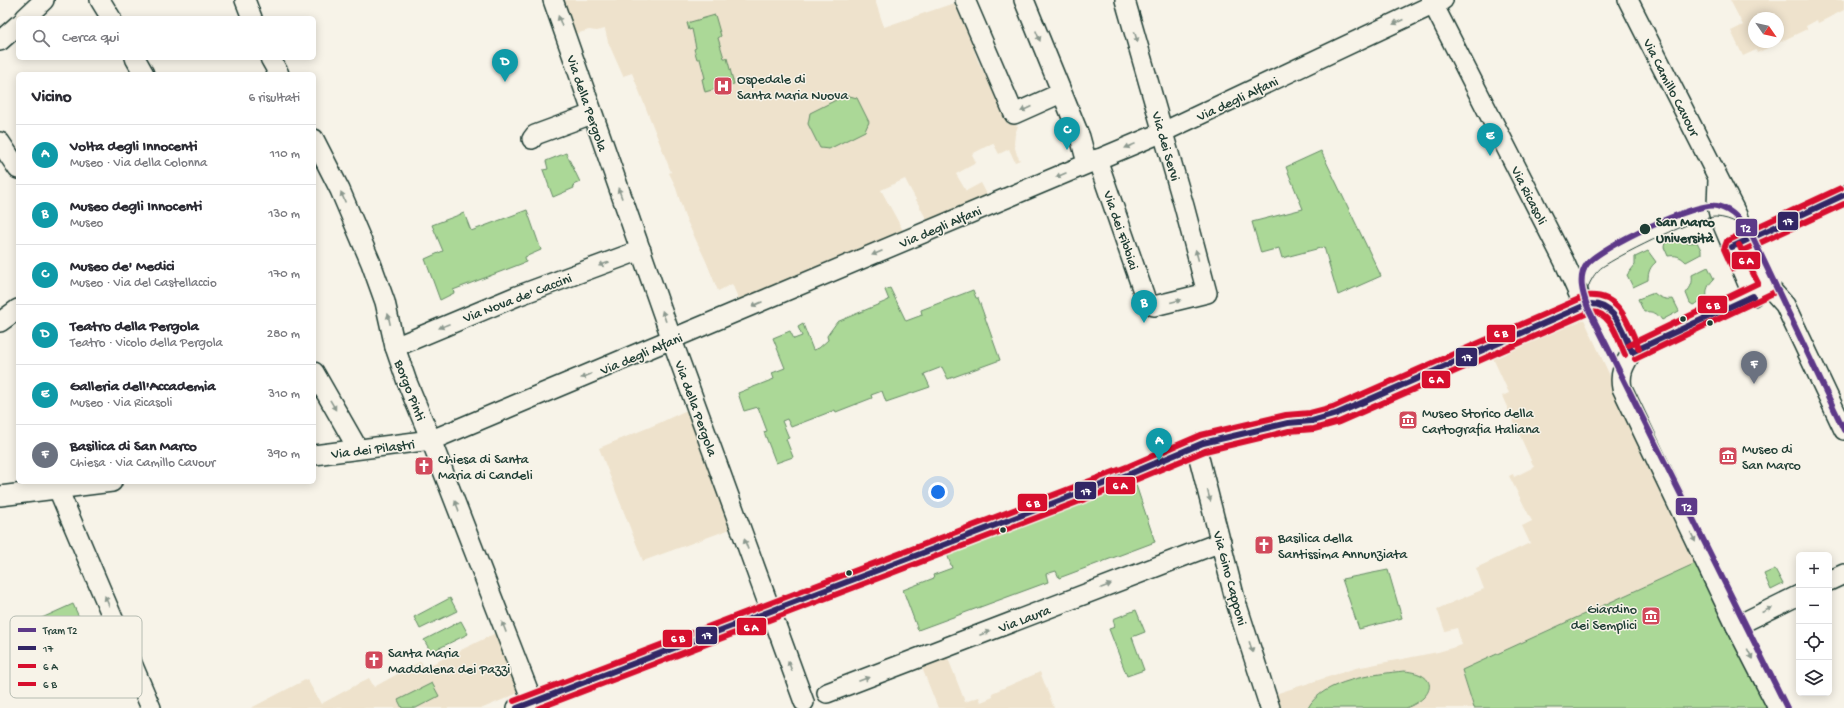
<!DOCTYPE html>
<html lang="it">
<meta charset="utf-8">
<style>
:root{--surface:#fff;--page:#f7f7f7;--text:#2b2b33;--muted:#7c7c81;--line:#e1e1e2;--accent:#2563eb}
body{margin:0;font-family:"Gochi Hand",sans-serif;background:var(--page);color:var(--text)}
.controls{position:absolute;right:12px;bottom:12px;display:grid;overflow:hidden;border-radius:6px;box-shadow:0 2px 10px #0003}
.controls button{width:36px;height:36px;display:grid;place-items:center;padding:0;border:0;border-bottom:1px solid var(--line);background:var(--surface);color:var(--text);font:20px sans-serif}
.compass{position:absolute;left:1748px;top:12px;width:36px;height:36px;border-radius:50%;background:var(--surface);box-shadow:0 2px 10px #0003;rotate:124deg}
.you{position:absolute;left:938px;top:492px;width:14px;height:14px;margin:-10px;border:3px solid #fff;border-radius:50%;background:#1a73e8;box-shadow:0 0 0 6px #1a73e833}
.badge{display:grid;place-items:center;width:26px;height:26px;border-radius:50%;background:var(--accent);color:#fff;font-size:13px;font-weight:700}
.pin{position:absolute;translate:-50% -33px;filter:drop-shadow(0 1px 2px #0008)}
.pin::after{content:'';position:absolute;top:21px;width:14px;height:12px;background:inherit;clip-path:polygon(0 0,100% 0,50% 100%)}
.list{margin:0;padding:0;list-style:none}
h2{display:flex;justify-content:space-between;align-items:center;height:52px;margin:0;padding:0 16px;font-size:17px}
h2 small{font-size:13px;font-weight:400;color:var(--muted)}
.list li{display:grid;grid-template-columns:26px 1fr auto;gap:12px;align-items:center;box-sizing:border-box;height:60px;padding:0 16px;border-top:1px solid var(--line)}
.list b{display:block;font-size:15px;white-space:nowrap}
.list p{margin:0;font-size:13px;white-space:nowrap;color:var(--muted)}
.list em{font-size:13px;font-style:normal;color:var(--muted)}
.icon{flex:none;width:22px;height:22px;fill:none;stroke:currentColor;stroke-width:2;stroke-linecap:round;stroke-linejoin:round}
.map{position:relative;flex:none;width:1844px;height:708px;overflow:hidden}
.search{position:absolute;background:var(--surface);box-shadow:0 2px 10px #0003;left:16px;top:16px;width:300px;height:44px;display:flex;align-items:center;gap:10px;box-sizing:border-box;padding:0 14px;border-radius:6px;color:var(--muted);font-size:15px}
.panel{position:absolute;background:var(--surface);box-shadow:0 2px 10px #0003;left:16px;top:72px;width:300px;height:412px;border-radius:6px}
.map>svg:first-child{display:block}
.built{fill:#eee2cc;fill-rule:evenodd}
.green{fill:#abd897;stroke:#658a66}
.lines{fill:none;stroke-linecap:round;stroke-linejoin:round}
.minor-tunnel{stroke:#cccfc4;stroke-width:19;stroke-dasharray:19 10;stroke-linecap:butt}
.minor-casing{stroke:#1f3d34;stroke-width:22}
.minor{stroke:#f7f3e8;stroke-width:19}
.tram{stroke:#1f3d34;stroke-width:1}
.bus-1-casing{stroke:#f7f3e8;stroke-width:9}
.bus-2-casing{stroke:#f7f3e8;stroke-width:9}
.bus-3-casing{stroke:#f7f3e8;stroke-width:9}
.bus-1{stroke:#322665;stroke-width:6}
.bus-2{stroke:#d70e2d;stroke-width:6}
.bus-3{stroke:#d70e2d;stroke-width:6}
.tram-1-casing{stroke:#f7f3e8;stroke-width:9}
.tram-1{stroke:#5d3988;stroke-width:6}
.oneway{fill:#8b988e}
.stop-dot{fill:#1f3d34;stroke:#f7f3e8;stroke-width:1.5}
.labels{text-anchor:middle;stroke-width:3;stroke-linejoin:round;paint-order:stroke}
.poi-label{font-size:14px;fill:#1f3d34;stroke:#f7f3e8;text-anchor:start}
.street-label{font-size:14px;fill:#1f3d34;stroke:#f7f3e8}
.stop-label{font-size:14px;font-weight:bold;fill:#1f3d34;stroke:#f7f3e8;text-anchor:start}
.key{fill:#f7f3e8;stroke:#b6bcb2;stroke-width:1}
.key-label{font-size:11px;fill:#1f3d34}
.line-badge{stroke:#f7f3e8;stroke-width:1.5}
.badge-label{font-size:11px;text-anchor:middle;font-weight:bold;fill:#fff}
</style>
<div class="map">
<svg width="1844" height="708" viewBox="0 0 1844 708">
<rect width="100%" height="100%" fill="#f7f3e8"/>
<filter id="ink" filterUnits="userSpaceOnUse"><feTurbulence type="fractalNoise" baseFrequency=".025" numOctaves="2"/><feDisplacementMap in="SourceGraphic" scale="8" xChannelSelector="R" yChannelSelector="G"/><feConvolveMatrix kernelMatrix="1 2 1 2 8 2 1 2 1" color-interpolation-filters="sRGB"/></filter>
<g filter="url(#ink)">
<g class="built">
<polygon points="560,0 875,0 884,27 957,2 978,61 1009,121 1007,123 1018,126 1015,134 1014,144 1017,155 1020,160 1015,162 1009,149 999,154 993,143 972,154 976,163 956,174 966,191 981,183 990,200 930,226 905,179 881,190 906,236 740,302 732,284 718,291 706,261 685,217 675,185 669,173 671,172 632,73 623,76 608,42 605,29 597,31 589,30 572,35"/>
<path d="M 1730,0 L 1844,0 L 1844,10 L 1818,23 L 1817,20 L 1806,26 L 1807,29 L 1757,53 L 1756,50 L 1743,56 L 1731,31 L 1743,25 ZM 1754,18 L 1778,18 L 1778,42 L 1754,42 Z"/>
<polygon points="1582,315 1696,563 1462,670 1474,708 1276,708 1272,695 1356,668 1438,652 1462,645 1457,628 1445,631 1437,609 1484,589 1476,568 1530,543 1522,526 1532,521 1509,476 1513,474 1514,477 1534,467 1502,396 1509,393 1492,356"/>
<polygon points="689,409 733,528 643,561 599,448 657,424"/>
<polygon points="500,631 523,691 483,708 251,708 307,679 321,704 369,678 374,687 421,661 424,668"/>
<polygon points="946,653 965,702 979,697 981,702 993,697 992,693 1040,672 1054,708 938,708 920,663"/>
</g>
<g class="green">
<polygon points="715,15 721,36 718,38 724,58 727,58 734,84 705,92 702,79 705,78 700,59 697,59 694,49 696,48 692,29 689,30 687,23"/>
<polygon points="846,95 857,98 869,122 865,131 829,149 820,148 808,124 810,113"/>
<polygon points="1321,151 1381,276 1338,295 1324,247 1282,258 1279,248 1261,253 1252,222 1303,209 1286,167"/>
<polygon points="566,153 580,182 573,185 574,188 553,197 543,170 548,169 546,161"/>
<polygon points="527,210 541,250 525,257 526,262 453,290 454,293 440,300 425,259 443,251 432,225 464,213 471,231"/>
<path d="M 1680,236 C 1685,242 1689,244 1697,242 L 1701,250 L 1701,254 L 1686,262 C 1680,256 1676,255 1668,256 L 1664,247 L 1665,243 Z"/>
<path d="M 1648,251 L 1656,262 C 1650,267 1648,272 1648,280 L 1633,287 L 1627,275 L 1635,265 L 1635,257 Z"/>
<path d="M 1708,267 L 1714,279 C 1708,285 1706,289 1707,298 L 1693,305 L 1690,303 L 1686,293 C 1691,287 1693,283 1692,275 Z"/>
<polygon points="890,288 906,321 922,315 921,310 973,290 976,298 978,298 1000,360 948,379 942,367 924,374 930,387 886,402 882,391 871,395 872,398 836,412 835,410 791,427 787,419 782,421 789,438 786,439 793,457 776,463 764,432 767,431 758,407 744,411 738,393 774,379 772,373 785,368 773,338 790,331 794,339 802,336 798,327 803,324 813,350 819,348 828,340 827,336 837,322 889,300 885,290"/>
<path d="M 1654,293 C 1660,298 1665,300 1673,299 L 1679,311 L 1662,320 C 1657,313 1653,311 1644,312 L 1638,299 Z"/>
<polygon points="1134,479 1155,542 1059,578 1056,571 1046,574 1048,582 918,630 903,590 934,578 933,575 952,568 946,551"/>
<polygon points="1696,563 1768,708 1474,708 1462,670"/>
<polygon points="1775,569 1783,584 1771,590 1764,574"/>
<polygon points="1388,570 1402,618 1359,629 1342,579"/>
<polygon points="450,598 457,611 420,629 414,617"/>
<polygon points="73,604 95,652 47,675 24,626"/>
<polygon points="1136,610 1145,632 1132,637 1144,670 1127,676 1109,629 1115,627 1113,619"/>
<polygon points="461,621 468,634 431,652 424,640"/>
<path d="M 1404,671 C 1440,674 1435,697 1406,708 L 1308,708 C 1322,680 1376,674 1404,671 Z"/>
<polygon points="432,683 439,696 416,708 402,708 398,700"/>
</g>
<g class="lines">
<polyline class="minor-tunnel" points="1132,473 1187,450"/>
<defs>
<g id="minor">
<polyline points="100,0 111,18"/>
<polyline points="245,0 252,18"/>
<polyline points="553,0 672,340 804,702"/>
<polyline points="965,0 1014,114 1061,93"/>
<polyline points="1024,0 1080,137 1087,163"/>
<polyline points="1431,0 1564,261 1584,306"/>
<polyline points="1628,0 1737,215 1746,241 1769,287 1785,305 1844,430"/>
<polyline points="25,18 44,0"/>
<polyline points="0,41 18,25"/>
<polyline points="135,58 144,74"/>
<polyline points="270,58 279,74"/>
<polyline points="314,139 340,190 371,263 385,302 395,347 407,382 431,440 535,708"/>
<polyline points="532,139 535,135 592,114"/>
<polyline points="0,142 18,169"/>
<polyline points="1097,159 1146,300 1154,306 1207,293 1184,206 1125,0"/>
<polyline points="1718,180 1717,206 1720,218 1753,296"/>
<polyline points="1735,245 1844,195"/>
<path d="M 1769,287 L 1632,352 C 1624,365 1619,373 1622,388 L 1736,626 L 1778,708"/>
<polyline points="0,322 18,309"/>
<polyline points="395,347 517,296 641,250"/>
<polyline points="314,372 358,449"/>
<polyline points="1196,446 1235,599 1270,708"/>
<path d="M 1187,450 L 1203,443 L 1245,432 L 1288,423 L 1301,423 L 1324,418 L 1398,388 L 1592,303 C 1615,302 1624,336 1632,352"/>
<polyline points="314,455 431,440 439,437 1163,132 1443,0"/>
<polyline points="58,489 151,708"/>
<polyline points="0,496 112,482"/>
<polyline points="1829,581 1844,574"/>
<polyline points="1736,626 1799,595"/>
<polyline points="827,693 1221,542"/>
<polyline points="517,708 1132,473"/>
</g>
</defs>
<use href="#minor" class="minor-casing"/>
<use href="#minor" class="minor"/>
<path class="tram" d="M 1589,311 C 1587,299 1585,290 1592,279 C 1595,273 1601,267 1607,264 C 1624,253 1698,216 1716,217 C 1732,218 1744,226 1753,237"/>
<defs>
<g id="bus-1">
<polyline points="1732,247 1844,195"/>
<polyline points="1632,352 1753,296"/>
<path d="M 517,708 L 1132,473 L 1203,443 L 1288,423 L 1312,421 L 1336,414 L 1588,304 C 1616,302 1622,331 1632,352"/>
</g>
<g id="bus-2">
<polyline points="1747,263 1742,251 1844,204"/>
<polyline points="1635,359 1775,292 1776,284 1753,237"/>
<path d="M 539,708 L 1135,480 L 1205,451 L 1289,431 L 1314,429 L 1339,422 L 1590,312 C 1611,310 1618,340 1625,355"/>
</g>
<g id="bus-3">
<polyline points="1733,269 1724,249 1727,241 1841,188"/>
<polyline points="1629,345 1758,283 1739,245"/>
<path d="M 514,701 L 1129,466 L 1201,435 L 1286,415 L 1310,413 L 1333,407 L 1586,296 C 1620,292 1628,323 1639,349"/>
</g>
</defs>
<use href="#bus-1" class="bus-1-casing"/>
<use href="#bus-2" class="bus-2-casing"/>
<use href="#bus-3" class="bus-3-casing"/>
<use href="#bus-1" class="bus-1"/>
<use href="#bus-2" class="bus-2"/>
<use href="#bus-3" class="bus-3"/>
<defs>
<path id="tram-1" d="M 1787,708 L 1588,308 C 1583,295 1577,277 1587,264 C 1600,247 1697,201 1717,206 C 1734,210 1744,224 1753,238 L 1844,430"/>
</defs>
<use href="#tram-1" class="tram-1-casing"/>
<use href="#tram-1" class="tram-1"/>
</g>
<defs><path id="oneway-solid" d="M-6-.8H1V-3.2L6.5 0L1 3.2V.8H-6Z"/></defs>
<g class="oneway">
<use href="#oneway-solid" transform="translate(560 21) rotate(-109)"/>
<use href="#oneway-solid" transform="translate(1398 22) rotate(155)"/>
<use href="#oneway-solid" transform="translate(1038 36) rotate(68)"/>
<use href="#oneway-solid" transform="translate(1136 37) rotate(74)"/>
<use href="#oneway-solid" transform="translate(1026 109) rotate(156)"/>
<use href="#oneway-solid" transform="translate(1130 146) rotate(158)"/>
<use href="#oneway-solid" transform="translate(1061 175) rotate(157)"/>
<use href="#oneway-solid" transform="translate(620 193) rotate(-110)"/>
<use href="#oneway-solid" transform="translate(343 197) rotate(-113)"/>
<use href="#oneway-solid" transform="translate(877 253) rotate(157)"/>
<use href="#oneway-solid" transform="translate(1197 255) rotate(-105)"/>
<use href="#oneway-solid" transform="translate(604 264) rotate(160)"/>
<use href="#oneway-solid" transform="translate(1176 301) rotate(-14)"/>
<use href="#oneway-solid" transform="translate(757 304) rotate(157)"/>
<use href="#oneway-solid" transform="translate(664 316) rotate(-109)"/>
<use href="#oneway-solid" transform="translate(389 319) rotate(-102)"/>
<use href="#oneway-solid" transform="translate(444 326) rotate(158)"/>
<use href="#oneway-solid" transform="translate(586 376) rotate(157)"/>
<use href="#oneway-solid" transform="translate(333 405) rotate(60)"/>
<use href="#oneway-solid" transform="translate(1209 496) rotate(76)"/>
<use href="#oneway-solid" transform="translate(457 506) rotate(-111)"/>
<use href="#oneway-solid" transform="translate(1693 537) rotate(64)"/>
<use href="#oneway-solid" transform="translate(746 544) rotate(-110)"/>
<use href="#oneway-solid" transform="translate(1106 586) rotate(-21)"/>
<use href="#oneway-solid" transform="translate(107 601) rotate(-113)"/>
<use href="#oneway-solid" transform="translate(1767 610) rotate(-25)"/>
<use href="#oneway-solid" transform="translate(504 627) rotate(-111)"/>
<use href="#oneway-solid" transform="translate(985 633) rotate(-21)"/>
<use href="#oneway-solid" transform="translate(1251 647) rotate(72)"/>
<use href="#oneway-solid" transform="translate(1750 654) rotate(63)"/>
<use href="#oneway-solid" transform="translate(790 666) rotate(-110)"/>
<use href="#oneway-solid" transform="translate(864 679) rotate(-21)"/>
</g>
</g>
<defs>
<symbol id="hospital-square" viewBox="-11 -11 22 22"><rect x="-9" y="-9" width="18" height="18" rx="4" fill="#d1495b" stroke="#f7f3e8"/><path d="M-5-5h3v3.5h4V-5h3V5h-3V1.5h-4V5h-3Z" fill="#fff"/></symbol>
<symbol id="museum-square" viewBox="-11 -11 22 22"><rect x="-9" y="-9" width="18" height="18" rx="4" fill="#d1495b" stroke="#f7f3e8"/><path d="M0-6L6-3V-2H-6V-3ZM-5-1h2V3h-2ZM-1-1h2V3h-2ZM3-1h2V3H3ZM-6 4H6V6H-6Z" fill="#fff"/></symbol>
<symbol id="church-square" viewBox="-11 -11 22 22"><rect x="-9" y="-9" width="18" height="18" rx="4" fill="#d1495b" stroke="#f7f3e8"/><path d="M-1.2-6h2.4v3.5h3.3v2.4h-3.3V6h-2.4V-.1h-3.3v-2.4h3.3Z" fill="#fff"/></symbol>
</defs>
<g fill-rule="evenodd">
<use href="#hospital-square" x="712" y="75" width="22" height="22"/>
<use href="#museum-square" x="1397" y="409" width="22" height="22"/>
<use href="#museum-square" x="1717" y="445" width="22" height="22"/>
<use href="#church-square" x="413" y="455" width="22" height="22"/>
<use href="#church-square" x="1253" y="534" width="22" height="22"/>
<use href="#museum-square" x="1640" y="605" width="22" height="22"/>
<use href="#church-square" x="363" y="649" width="22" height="22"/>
</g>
<g class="stop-dot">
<circle cx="1645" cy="229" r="6"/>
<circle cx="1683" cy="319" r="3.5"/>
<circle cx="1710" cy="323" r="3.5"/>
<circle cx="1003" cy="530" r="3.5"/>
<circle cx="849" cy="573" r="3.5"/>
</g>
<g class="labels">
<g class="poi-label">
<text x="737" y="83">Ospedale di<tspan x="737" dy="16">Santa Maria Nuova</tspan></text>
<text x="1422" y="417">Museo Storico della<tspan x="1422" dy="16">Cartografia Italiana</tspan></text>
<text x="1742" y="453">Museo di<tspan x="1742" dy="16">San Marco</tspan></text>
<text x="438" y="463">Chiesa di Santa<tspan x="438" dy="16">Maria di Candeli</tspan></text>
<text x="1278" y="542">Basilica della<tspan x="1278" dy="16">Santissima Annunziata</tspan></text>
<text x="1637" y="613" text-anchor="end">Giardino<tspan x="1637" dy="16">dei Semplici</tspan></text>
<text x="388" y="657">Santa Maria<tspan x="388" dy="16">Maddalena dei Pazzi</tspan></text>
</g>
<g class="street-label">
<text transform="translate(1672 87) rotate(63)" y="5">Via Camillo Cavour</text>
<text transform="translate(1237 98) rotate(-25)" y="5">Via degli Alfani</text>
<text transform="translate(588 103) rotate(71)" y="5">Via della Pergola</text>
<text transform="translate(1167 146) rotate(74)" y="5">Via dei Servi</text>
<text transform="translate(1530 195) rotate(63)" y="5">Via Ricasoli</text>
<text transform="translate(940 226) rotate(-23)" y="5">Via degli Alfani</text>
<text transform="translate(1122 230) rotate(71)" y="5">Via dei Fibbiai</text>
<text transform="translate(517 297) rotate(-21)" y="5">Via Nova de' Caccini</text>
<text transform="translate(641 353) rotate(-23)" y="5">Via degli Alfani</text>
<text transform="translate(411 390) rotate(69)" y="5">Borgo Pinti</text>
<text transform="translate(697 408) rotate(70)" y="5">Via della Pergola</text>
<text transform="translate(373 448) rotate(-7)" y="5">Via dei Pilastri</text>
<text transform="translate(1231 578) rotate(75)" y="5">Via Gino Capponi</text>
<text transform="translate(1024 618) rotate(-21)" y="5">Via Laura</text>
</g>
<g class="stop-label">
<text x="1656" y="226">San Marco<tspan x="1656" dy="16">Università</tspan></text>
</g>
</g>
<rect x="10" y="616" width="132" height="82" rx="6" class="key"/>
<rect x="18" y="628" width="18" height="4" fill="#5d3988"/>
<rect x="18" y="646" width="18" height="4" fill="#322665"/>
<rect x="18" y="664" width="18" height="4" fill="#d70e2d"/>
<rect x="18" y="682" width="18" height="4" fill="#d70e2d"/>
<g class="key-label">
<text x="43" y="634">Tram T2</text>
<text x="43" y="652">17</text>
<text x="43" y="670">6 A</text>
<text x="43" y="688">6 B</text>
</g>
<g class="line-badge">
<rect x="1777" y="211" width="22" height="20" rx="4" fill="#322665"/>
<rect x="1735" y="218" width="23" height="19" rx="4" fill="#5d3988"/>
<rect x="1731" y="251" width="30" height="19" rx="4" fill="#d70e2d"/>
<rect x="1697" y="295" width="31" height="19" rx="4" fill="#d70e2d"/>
<rect x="1486" y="324" width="30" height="19" rx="4" fill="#d70e2d"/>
<rect x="1455" y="347" width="23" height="20" rx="4" fill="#322665"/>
<rect x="1421" y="370" width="30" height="19" rx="4" fill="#d70e2d"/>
<rect x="1105" y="476" width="31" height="19" rx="4" fill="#d70e2d"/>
<rect x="1074" y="481" width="23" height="19" rx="4" fill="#322665"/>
<rect x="1017" y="493" width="31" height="19" rx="4" fill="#d70e2d"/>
<rect x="1675" y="497" width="23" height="19" rx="4" fill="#5d3988"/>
<rect x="736" y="617" width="31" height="19" rx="4" fill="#d70e2d"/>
<rect x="695" y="626" width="23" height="19" rx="4" fill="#322665"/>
<rect x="662" y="629" width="31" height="19" rx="4" fill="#d70e2d"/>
</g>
<g class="badge-label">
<text x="1788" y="225">17</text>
<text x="1746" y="232">T2</text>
<text x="1746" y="264">6 A</text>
<text x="1713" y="309">6 B</text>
<text x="1501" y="337">6 B</text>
<text x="1467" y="361">17</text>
<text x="1436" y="383">6 A</text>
<text x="1120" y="489">6 A</text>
<text x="1086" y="495">17</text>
<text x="1033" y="507">6 B</text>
<text x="1687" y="511">T2</text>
<text x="751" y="631">6 A</text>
<text x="707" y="639">17</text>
<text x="678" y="642">6 B</text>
</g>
</svg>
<div class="controls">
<button>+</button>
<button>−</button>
<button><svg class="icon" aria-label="locate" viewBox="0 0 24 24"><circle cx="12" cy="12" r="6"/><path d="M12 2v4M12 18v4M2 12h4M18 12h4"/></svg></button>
<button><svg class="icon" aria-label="layers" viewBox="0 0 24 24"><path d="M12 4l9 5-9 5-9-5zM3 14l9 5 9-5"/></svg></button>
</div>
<svg class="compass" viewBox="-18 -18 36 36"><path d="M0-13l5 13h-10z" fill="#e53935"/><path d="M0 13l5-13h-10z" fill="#7c7c81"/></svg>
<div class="you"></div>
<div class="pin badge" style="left:1159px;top:461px;background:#0f9aa8">A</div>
<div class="pin badge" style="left:1144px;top:323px;background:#0f9aa8">B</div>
<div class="pin badge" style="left:1067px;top:150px;background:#0f9aa8">C</div>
<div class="pin badge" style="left:505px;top:82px;background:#0f9aa8">D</div>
<div class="pin badge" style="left:1490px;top:156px;background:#0f9aa8">E</div>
<div class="pin badge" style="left:1754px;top:384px;background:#6b7280">F</div>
<div class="search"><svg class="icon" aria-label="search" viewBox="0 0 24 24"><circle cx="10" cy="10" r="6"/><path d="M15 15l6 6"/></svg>Cerca qui</div>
<section class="panel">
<h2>Vicino<small>6 risultati</small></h2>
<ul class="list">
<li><span class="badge" style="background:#0f9aa8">A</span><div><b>Volta degli Innocenti</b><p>Museo · Via della Colonna</p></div><em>110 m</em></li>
<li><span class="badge" style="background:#0f9aa8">B</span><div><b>Museo degli Innocenti</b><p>Museo</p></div><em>130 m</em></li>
<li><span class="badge" style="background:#0f9aa8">C</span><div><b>Museo de' Medici</b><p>Museo · Via del Castellaccio</p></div><em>170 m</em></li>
<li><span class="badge" style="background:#0f9aa8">D</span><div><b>Teatro della Pergola</b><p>Teatro · Vicolo della Pergola</p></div><em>280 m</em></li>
<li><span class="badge" style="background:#0f9aa8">E</span><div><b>Galleria dell'Accademia</b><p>Museo · Via Ricasoli</p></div><em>310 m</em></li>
<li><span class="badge" style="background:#6b7280">F</span><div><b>Basilica di San Marco</b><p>Chiesa · Via Camillo Cavour</p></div><em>390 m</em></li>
</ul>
</section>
</div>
